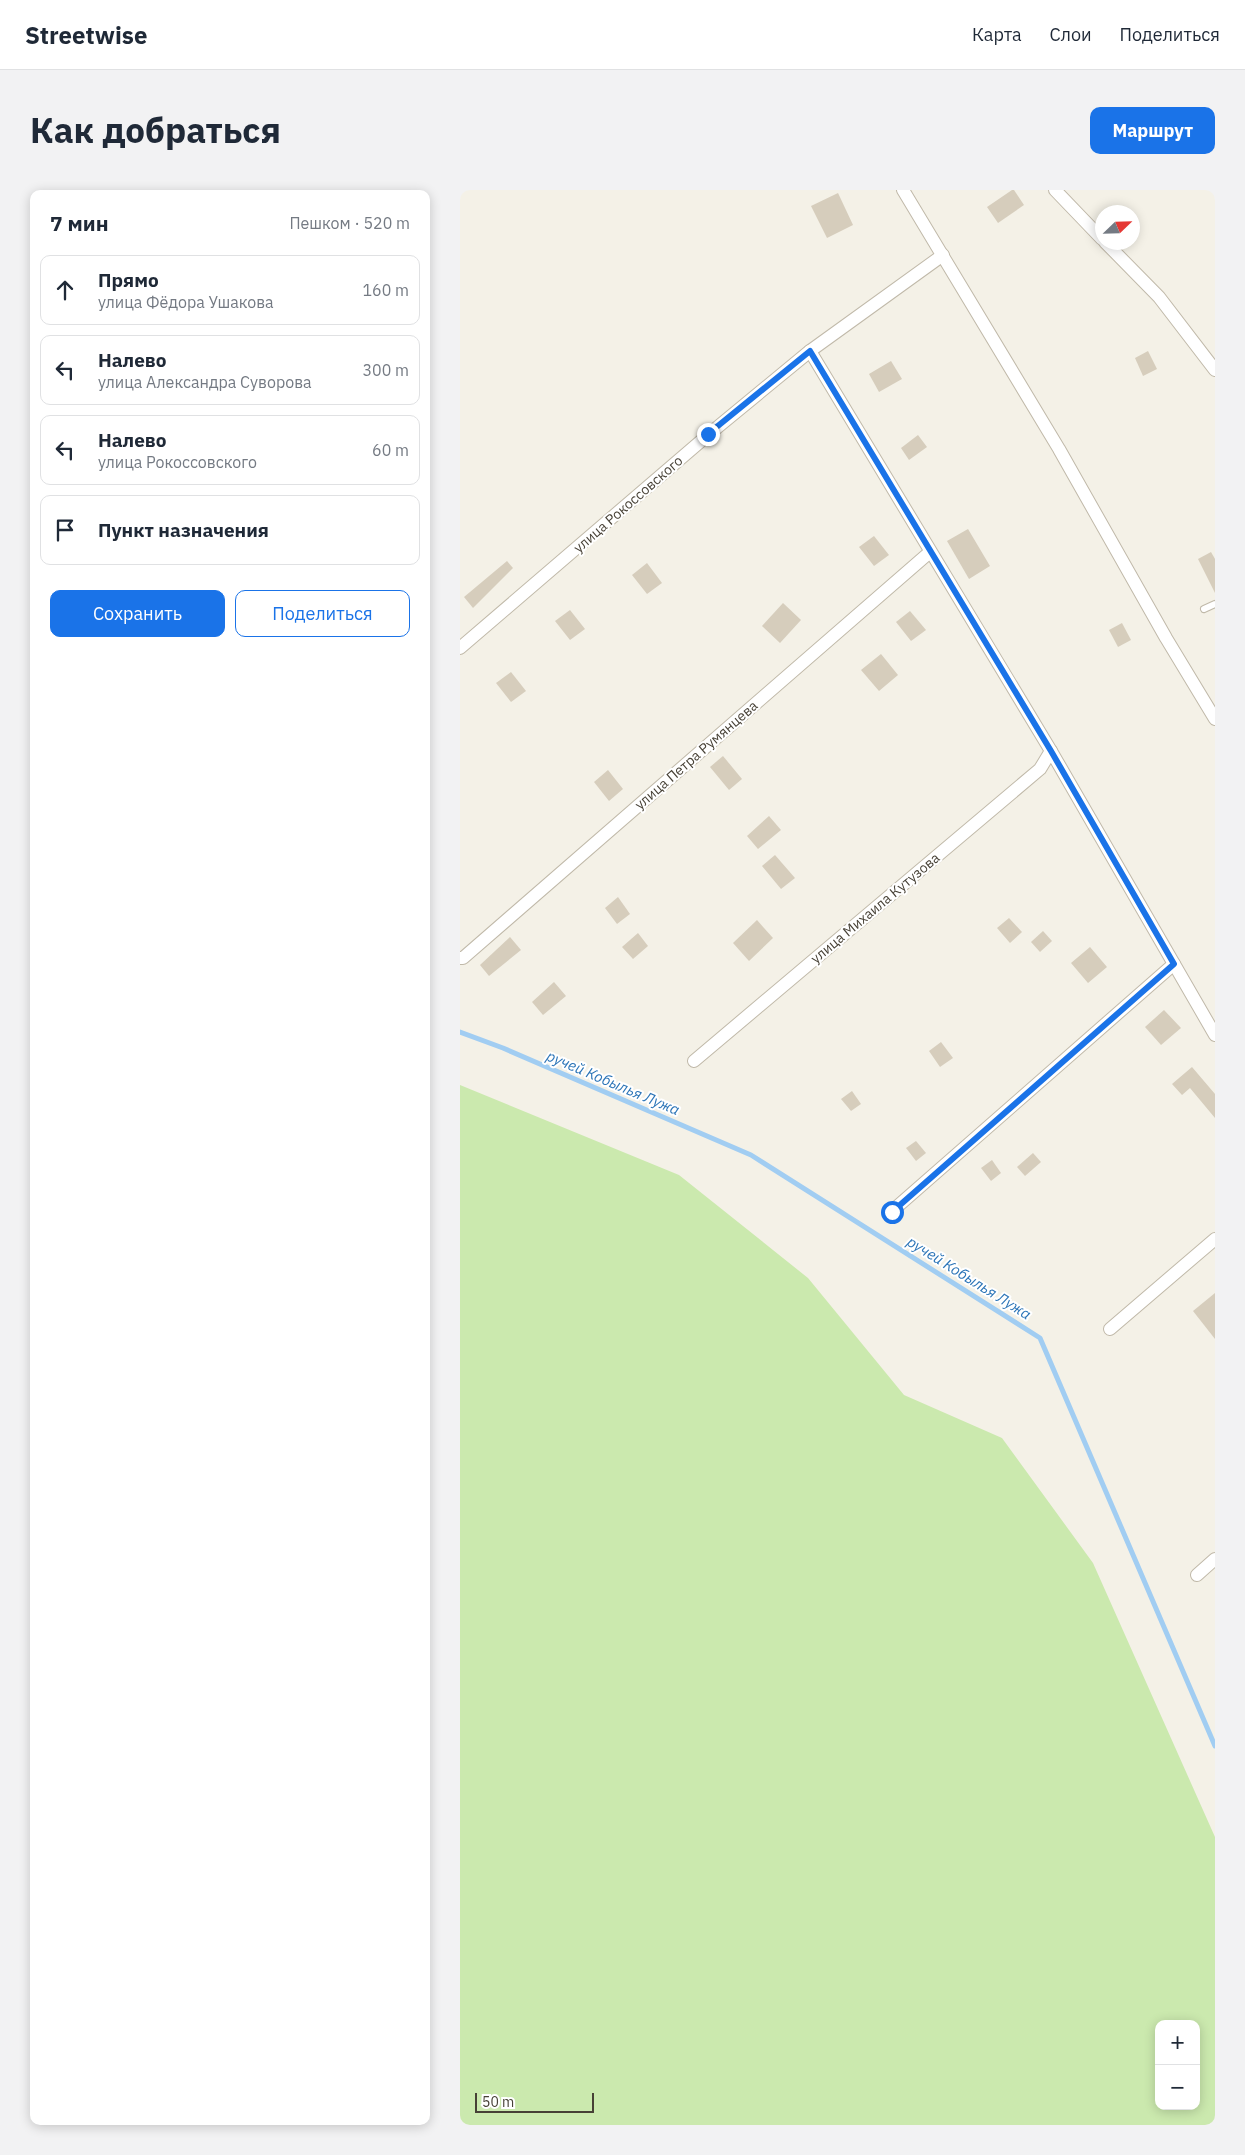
<!DOCTYPE html>
<html lang="ru">
<meta charset="utf-8">
<style>
:root{--surface:#fff;--page:#f2f2f3;--text:#1f2937;--muted:#747a83;--line:#e0e1e3;--accent:#1a73e8}
body{margin:0;font-family:"IBM Plex Sans",sans-serif;background:var(--page);color:var(--text)}
.controls{position:absolute;right:15px;bottom:15px;display:grid;overflow:hidden;border-radius:10px;box-shadow:0 2px 12px #0003}
.controls button{width:45px;height:45px;display:grid;place-items:center;padding:0;border:0;border-bottom:1px solid var(--line);background:var(--surface);color:var(--text);font:25px sans-serif}
.compass{position:absolute;left:635px;top:15px;width:45px;height:45px;border-radius:50%;background:var(--surface);box-shadow:0 2px 12px #0003;rotate:67deg}
.scale{position:absolute;left:15px;bottom:12px;width:119px;box-sizing:border-box;padding-left:5px;border:2px solid #474136;border-top:0;font-size:14px;line-height:18px;white-space:nowrap;color:#474136;-webkit-text-stroke:4px #fff;paint-order:stroke}
.stop{position:absolute;width:15px;height:15px;margin:-11px;border:4px solid #1a73e8;border-radius:50%;background:#fff}
.stop.end{background:#1a73e8;border-color:#fff;box-shadow:0 1px 5px #0008}
.list{margin:0;padding:0;list-style:none}
h2{display:flex;justify-content:space-between;align-items:center;height:65px;margin:0;padding:0 20px;font-size:21px}
h2 small{font-size:16px;font-weight:400;color:var(--muted)}
.list li{display:grid;grid-template-columns:32px 1fr auto;gap:15px;align-items:center;box-sizing:border-box;height:70px;margin:0 10px 10px;padding:0 10px;border:1px solid var(--line);border-radius:10px}
.list b{display:block;font-size:19px;white-space:nowrap}
.list p{margin:0;font-size:16px;white-space:nowrap;color:var(--muted)}
.list em{font-size:16px;font-style:normal;color:var(--muted)}
.actions{display:flex;gap:10px;padding:15px 20px}
.actions a{flex:1;padding:11px 0;border:1px solid var(--accent);border-radius:10px;text-align:center;font-size:18px;color:var(--accent)}
.actions .main{background:var(--accent);color:#fff}
.icon{flex:none;width:28px;height:28px;fill:none;stroke:currentColor;stroke-width:2;stroke-linecap:round;stroke-linejoin:round}
.map{position:relative;flex:none;width:755px;height:1935px;overflow:hidden;border-radius:10px}
header{display:flex;align-items:center;gap:30px;box-sizing:border-box;height:70px;padding:0 25px;background:var(--surface);border-bottom:1px solid var(--line)}
header strong{font-size:24px}
nav{display:flex;gap:28px;margin-inline-start:auto;font-size:18px}
.intro{display:flex;align-items:center;justify-content:space-between;box-sizing:border-box;height:120px;padding:0 30px}
h1{margin:0;font-size:35px}
.button{padding:12px 22px;border-radius:10px;background:var(--accent);color:#fff;font-size:18px;font-weight:700}
main{display:flex;gap:30px;padding:0 30px}
aside{flex:1;background:var(--surface);border-radius:10px;box-shadow:0 2px 12px #0003}
.map>svg:first-child{display:block}
.green{fill:#cbe9ae;fill-rule:evenodd}
.lines{fill:none;stroke-linecap:round;stroke-linejoin:round}
.stream{stroke:#a1cdf2;stroke-width:5}
.building{fill:#d6cdbc}
.lane-casing{stroke:#c0b9a9;stroke-width:8}
.street-casing{stroke:#c0b9a9;stroke-width:14}
.lane{stroke:#fff;stroke-width:6}
.street{stroke:#fff;stroke-width:12}
.route{stroke:#1a73e8;stroke-width:6}
.labels{text-anchor:middle;stroke-width:4;stroke-linejoin:round;paint-order:stroke}
.street-label{font-size:14px;fill:#474136;stroke:#fff}
.water-label{font-size:15px;font-style:italic;fill:#2b74b7;stroke:#fff}
</style>
<header>
<strong>Streetwise</strong>
<nav><a>Карта</a><a>Слои</a><a>Поделиться</a></nav>
</header>
<div class="intro"><h1>Как добраться</h1><a class="button">Маршрут</a></div>
<main>
<aside>
<h2>7 мин<small>Пешком · 520 m</small></h2>
<ul class="list">
<li><svg class="icon" aria-label="ahead" viewBox="0 0 24 24"><path d="M12 20V5M6 11l6-6 6 6"/></svg><div><b>Прямо</b><p>улица Фёдора Ушакова</p></div><em>160 m</em></li>
<li><svg class="icon" aria-label="left" viewBox="0 0 24 24"><path d="M17 20v-9H6M10 6l-5 5 5 5"/></svg><div><b>Налево</b><p>улица Александра Суворова</p></div><em>300 m</em></li>
<li><svg class="icon" aria-label="left" viewBox="0 0 24 24"><path d="M17 20v-9H6M10 6l-5 5 5 5"/></svg><div><b>Налево</b><p>улица Рокоссовского</p></div><em>60 m</em></li>
<li><svg class="icon" aria-label="arrive" viewBox="0 0 24 24"><path d="M6 21V4h12l-3 4 3 4H6"/></svg><div><b>Пункт назначения</b></div></li>
</ul>
<div class="actions"><a class="main">Сохранить</a><a>Поделиться</a></div>
</aside>
<div class="map">
<svg width="755" height="1935" viewBox="0 0 755 1935">
<rect width="100%" height="100%" fill="#f4f1e7"/>
<path class="green" d="M 0,895 L 219,985 L 348,1088 L 444,1205 L 542,1248 L 633,1373 L 755,1647 L 755,1935 L 0,1935 ZM 699,1834 L 736,1834 L 736,1916 L 699,1916 Z"/>
<g class="lines">
<polyline class="stream" points="0,842 43,858 291,965 580,1148 755,1556"/>
</g>
<g class="building">
<polygon points="552,0 554,0 564,15 538,33 527,17"/>
<polygon points="378,3 393,35 367,48 351,16"/>
<polygon points="688,161 697,179 683,186 675,168"/>
<polygon points="431,171 442,189 419,202 409,184"/>
<polygon points="458,245 467,257 449,270 441,258"/>
<polygon points="508,339 530,376 509,389 487,351"/>
<polygon points="414,346 429,365 414,376 399,357"/>
<polygon points="751,362 755,369 755,403 738,369"/>
<polygon points="47,371 53,378 13,418 4,407"/>
<polygon points="187,373 202,393 187,404 172,385"/>
<polygon points="323,413 341,430 320,453 302,436"/>
<polygon points="110,420 125,439 110,450 95,431"/>
<polygon points="450,421 466,440 451,451 436,432"/>
<polygon points="662,433 671,450 658,457 649,440"/>
<polygon points="421,464 438,485 419,501 401,480"/>
<polygon points="51,482 66,501 51,512 36,493"/>
<polygon points="263,566 282,589 269,600 250,577"/>
<polygon points="148,580 163,599 149,611 134,592"/>
<polygon points="309,626 321,640 298,659 287,646"/>
<polygon points="315,665 335,688 321,699 302,676"/>
<polygon points="158,707 170,724 157,734 145,718"/>
<polygon points="549,728 562,742 550,753 537,738"/>
<polygon points="297,730 313,748 289,771 273,753"/>
<polygon points="583,741 592,751 580,762 571,752"/>
<polygon points="178,743 188,756 173,769 162,757"/>
<polygon points="50,747 61,760 29,786 20,775"/>
<polygon points="630,757 647,777 628,793 611,773"/>
<polygon points="94,792 106,806 83,825 72,812"/>
<polygon points="704,820 721,838 701,855 685,837"/>
<polygon points="481,852 493,868 480,877 469,861"/>
<polygon points="732,877 755,904 755,928 730,898 722,905 712,894"/>
<polygon points="392,901 401,914 391,921 381,909"/>
<polygon points="456,951 466,963 456,971 446,958"/>
<polygon points="573,963 581,972 565,986 557,977"/>
<polygon points="532,970 541,983 531,991 521,978"/>
<polygon points="755,1103 755,1149 733,1121"/>
</g>
<g class="lines">
<defs>
<polyline id="lane" points="744,419 755,414"/>
<g id="street">
<polyline points="443,0 599,259 706,448 755,529"/>
<polyline points="595,0 642,49"/>
<polyline points="645,52 699,107 755,180"/>
<polyline points="350,161 591,561 755,845"/>
<polyline points="0,458 248,245 350,161 483,65"/>
<polyline points="0,768 3,768 470,362"/>
<polyline points="234,871 580,579 591,561"/>
<polyline points="431,1022 714,774"/>
<polyline points="650,1139 755,1049"/>
<polyline points="737,1385 755,1369"/>
</g>
</defs>
<use href="#lane" class="lane-casing"/>
<use href="#street" class="street-casing"/>
<use href="#lane" class="lane"/>
<use href="#street" class="street"/>
</g>
<g class="lines">
<polyline class="route" points="248,244 350,161 591,561 714,774 432,1022"/>
</g>
<g class="labels">
<g class="street-label">
<text transform="translate(168 314) rotate(-41)" y="5">улица Рокоссовского</text>
<text transform="translate(236 565) rotate(-41)" y="5">улица Петра Румянцева</text>
<text transform="translate(415 718) rotate(-40)" y="5">улица Михаила Кутузова</text>
</g>
<g class="water-label">
<text transform="translate(153 893) rotate(23)" y="5">ручей Кобылья Лужа</text>
<text transform="translate(509 1088) rotate(32)" y="5">ручей Кобылья Лужа</text>
</g>
</g>
</svg>
<div class="controls">
<button>+</button>
<button>−</button>
</div>
<svg class="compass" viewBox="-18 -18 36 36"><path d="M0-13l5 13h-10z" fill="#e53935"/><path d="M0 13l5-13h-10z" fill="#747a83"/></svg>
<div class="scale">50 m</div>
<div class="stop" style="left:432px;top:1022px"></div>
<div class="stop end" style="left:248px;top:244px"></div>
</div>
</main>
